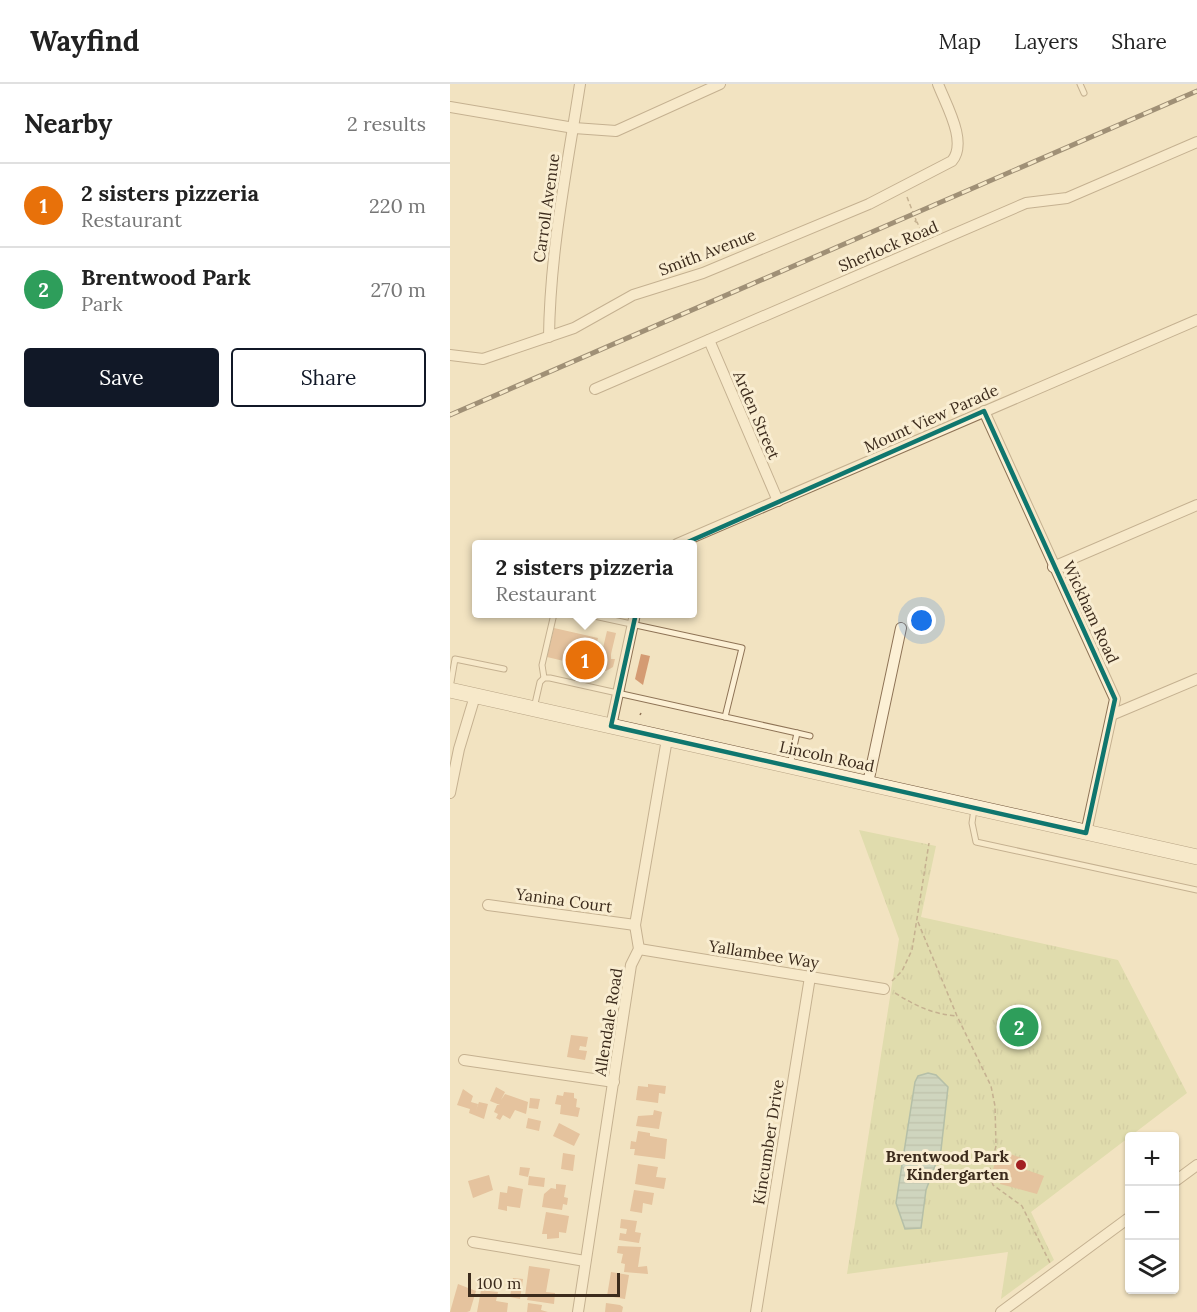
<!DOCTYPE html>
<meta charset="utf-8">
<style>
:root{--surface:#fff;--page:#f6f6f6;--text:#222;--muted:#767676;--line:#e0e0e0;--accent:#111827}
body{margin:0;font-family:Lora,serif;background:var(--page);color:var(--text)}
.controls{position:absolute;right:18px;bottom:18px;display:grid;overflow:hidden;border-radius:6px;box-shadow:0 2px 4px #0004}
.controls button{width:54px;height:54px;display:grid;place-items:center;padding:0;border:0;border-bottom:2px solid var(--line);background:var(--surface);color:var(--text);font:30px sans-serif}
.scale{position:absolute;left:18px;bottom:15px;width:152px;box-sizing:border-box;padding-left:6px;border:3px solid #3c2b1c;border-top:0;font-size:16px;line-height:21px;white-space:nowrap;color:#3c2b1c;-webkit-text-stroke:4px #f9edd1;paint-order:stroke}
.you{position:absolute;left:472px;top:537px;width:21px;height:21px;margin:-15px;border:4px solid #fff;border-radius:50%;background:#1a73e8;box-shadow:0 0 0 9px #1a73e833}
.badge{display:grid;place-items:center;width:39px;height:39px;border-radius:50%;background:var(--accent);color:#fff;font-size:20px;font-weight:700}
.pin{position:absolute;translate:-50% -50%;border:3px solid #fff;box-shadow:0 2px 6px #0006}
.popup{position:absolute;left:22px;top:456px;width:225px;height:78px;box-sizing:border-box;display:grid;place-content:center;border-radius:6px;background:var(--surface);filter:drop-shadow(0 2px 4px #0005);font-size:20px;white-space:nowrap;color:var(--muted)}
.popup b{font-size:22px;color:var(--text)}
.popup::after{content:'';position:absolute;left:50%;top:100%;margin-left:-12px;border:12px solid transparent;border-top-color:var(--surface)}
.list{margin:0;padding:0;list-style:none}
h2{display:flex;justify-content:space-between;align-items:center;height:78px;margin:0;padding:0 24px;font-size:26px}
h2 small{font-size:20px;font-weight:400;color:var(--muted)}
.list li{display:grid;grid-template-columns:39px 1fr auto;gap:18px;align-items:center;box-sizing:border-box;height:84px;padding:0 24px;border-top:2px solid var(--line)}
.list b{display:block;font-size:22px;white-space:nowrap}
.list p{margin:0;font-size:20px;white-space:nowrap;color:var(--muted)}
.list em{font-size:20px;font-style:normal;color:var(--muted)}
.actions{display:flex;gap:12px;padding:18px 24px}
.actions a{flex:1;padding:14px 0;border:2px solid var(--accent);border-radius:6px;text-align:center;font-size:21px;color:var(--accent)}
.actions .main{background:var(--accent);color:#fff}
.icon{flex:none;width:33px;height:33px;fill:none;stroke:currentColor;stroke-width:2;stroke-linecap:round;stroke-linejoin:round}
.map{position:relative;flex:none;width:747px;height:1228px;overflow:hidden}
header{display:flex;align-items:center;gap:36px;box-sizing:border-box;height:84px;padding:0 30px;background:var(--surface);border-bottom:2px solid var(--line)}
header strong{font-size:28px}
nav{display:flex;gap:33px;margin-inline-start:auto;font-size:21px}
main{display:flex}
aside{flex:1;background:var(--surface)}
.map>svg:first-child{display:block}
.park{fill:url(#park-tufts)}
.water{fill:url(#water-rules);stroke:#6a9389;stroke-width:1.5}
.building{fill:#d49b73}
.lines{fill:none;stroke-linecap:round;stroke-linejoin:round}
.service-casing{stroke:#8e7356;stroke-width:7}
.minor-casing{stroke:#8e7356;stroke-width:12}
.secondary-casing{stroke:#70543a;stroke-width:16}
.path{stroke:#8e7356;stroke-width:1.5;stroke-dasharray:4.5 3;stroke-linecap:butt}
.service{stroke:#fcf0d5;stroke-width:5}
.minor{stroke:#fcf0d5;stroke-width:10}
.secondary{stroke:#fcf0d5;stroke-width:15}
.rail-casing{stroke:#3c2b1c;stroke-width:5}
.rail{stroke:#f9edd1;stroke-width:3;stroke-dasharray:9;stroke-linecap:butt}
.marked{fill:none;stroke:#0f766e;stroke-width:4.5;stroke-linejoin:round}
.poi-dot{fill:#a32022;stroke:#f9edd1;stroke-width:2}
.labels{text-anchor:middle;stroke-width:6;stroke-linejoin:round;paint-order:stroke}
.street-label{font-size:16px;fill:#3c2b1c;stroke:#f9edd1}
.poi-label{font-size:16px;font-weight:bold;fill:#3c2b1c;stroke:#f9edd1;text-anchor:end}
</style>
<header>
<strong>Wayfind</strong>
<nav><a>Map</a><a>Layers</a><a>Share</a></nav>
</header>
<main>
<aside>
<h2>Nearby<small>2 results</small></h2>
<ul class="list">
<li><span class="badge" style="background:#e8710a">1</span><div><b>2 sisters pizzeria</b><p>Restaurant</p></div><em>220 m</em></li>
<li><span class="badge" style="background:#2e9e5b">2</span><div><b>Brentwood Park</b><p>Park</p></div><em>270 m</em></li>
</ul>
<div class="actions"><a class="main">Save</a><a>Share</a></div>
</aside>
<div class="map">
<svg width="747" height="1228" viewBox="0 0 747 1228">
<defs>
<pattern id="park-tufts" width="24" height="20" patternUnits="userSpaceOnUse" patternTransform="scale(1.5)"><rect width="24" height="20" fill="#cbd294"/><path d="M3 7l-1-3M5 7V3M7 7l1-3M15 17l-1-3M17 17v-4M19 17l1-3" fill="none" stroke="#afb47f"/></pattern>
<pattern id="water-rules" width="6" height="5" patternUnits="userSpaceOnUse" patternTransform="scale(1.5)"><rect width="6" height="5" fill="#a4c4ba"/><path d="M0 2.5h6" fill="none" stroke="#879f96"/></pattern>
</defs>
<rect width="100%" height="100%" fill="#f2e3c1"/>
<polygon class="park" points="409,746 486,762 471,833 668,876 737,1009 581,1128 604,1176 551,1215 558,1168 397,1190 449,855"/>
<polygon class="water" points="478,989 486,991 498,1003 491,1066 476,1106 471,1144 455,1145 446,1119 465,998 468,992"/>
<g class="building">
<polygon points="104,544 148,554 145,566 152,568 157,547 166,549 161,570 161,575 165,575 163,583 156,587 97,573"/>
<polygon points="191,570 200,572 193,601 185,595"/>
<polygon points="121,951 138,953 136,963 130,962 129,966 137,967 135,976 117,973"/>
<polygon points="198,1000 216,1002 215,1010 209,1009 208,1019 186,1016 188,1002 198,1003"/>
<polygon points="46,1003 55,1008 51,1016 55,1010 78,1018 76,1030 65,1026 60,1035 53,1031 50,1036 46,1034 48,1030 44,1028 47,1021 50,1021 40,1017"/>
<polygon points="13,1005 23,1012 21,1018 28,1020 26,1026 29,1018 38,1020 34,1035 19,1029 20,1025 7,1021"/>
<polygon points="114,1008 124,1009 124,1014 127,1015 126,1023 130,1024 128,1033 110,1030 111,1021 105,1020 107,1011 113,1012"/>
<polygon points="80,1014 90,1015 88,1025 79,1024"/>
<polygon points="204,1026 212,1028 209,1045 186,1042 188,1032 203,1031"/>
<polygon points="78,1034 91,1037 89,1047 76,1044"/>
<polygon points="109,1039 130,1050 124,1062 103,1052"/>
<polygon points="188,1047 200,1049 200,1052 217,1055 215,1075 184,1071 185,1065 180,1065 181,1057 186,1058"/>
<polygon points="113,1069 125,1071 123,1087 111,1085"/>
<polygon points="557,1069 575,1075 571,1084 594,1092 587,1110 550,1100 553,1093 542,1089 547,1072 555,1075"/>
<polygon points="188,1080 208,1083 206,1093 216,1094 214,1105 185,1100"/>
<polygon points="70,1083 80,1084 78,1093 69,1091"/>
<polygon points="39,1091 43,1106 23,1114 18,1097"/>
<polygon points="79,1092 95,1094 94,1103 78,1101"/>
<polygon points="106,1100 116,1101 114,1113 118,1114 117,1121 113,1120 112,1126 92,1123 94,1110 101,1104 106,1105"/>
<polygon points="58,1102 73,1105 70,1124 57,1122 57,1127 48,1125 50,1108 57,1109"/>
<polygon points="184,1106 204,1109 202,1121 193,1119 192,1129 180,1127"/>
<polygon points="96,1128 119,1132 116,1149 109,1148 109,1154 97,1155 97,1150 92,1150"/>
<polygon points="171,1135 187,1137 185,1148 191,1149 189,1159 169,1156 170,1149 176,1150 177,1145 170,1144"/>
<polygon points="168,1162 191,1163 188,1183 197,1182 198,1190 174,1188 175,1180 171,1179 173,1170 167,1169"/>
<polygon points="79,1182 100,1185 96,1208 105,1209 104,1220 77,1216 78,1212 75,1212"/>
<polygon points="161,1188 179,1191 175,1215 157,1212"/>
<polygon points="63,1194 73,1195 70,1215 60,1213"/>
<polygon points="8,1200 26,1207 20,1227 17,1228 0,1228"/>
<polygon points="31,1206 48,1208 46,1217 58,1219 57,1228 27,1228"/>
<polygon points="78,1219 92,1221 91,1226 98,1228 77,1228"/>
<polygon points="156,1219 170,1221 173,1223 172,1228 155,1228"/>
</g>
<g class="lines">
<defs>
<g id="service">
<polyline points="630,0 634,9"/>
<polyline points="135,530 292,564 275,633"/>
<polyline points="94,594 92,581 104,530"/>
<polyline points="0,604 5,575 54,585"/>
<polyline points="84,624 90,598 94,594 100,594 347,649 340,681"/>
<polyline points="347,649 360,652"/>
<polyline points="524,725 522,739 526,758 747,806"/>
</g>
<g id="minor">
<polyline points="0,23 124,44 166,47 270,0"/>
<path d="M 99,253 C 100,167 117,84 130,0"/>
<polyline points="259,256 328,417"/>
<path d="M 0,271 L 33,275 L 124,244 L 183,211 L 253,189 L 419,120 L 502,77 C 518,58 496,21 488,0"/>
<polyline points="145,305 576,119 617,114 747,58"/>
<polyline points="534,327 665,615 636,749"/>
<polyline points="227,460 747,236"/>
<polyline points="603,483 747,421"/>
<polyline points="664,630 747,595"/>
<polyline points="161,642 185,530"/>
<polyline points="418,699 451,544"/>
<polyline points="0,709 9,665 25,612"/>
<polyline points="38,821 185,841"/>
<polyline points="189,865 434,905"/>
<polyline points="14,976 164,998"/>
<polyline points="724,1098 747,1081"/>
<polyline points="23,1158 135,1177"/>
<polyline points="128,1228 181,881 189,865 185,841 217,655"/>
<polyline points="306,1228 360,893"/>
<polyline points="551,1228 680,1133"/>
</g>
<polyline id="secondary" points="0,606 747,773"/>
</defs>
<use href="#service" class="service-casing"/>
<use href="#minor" class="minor-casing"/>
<use href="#secondary" class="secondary-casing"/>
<g class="path">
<polyline points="457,113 466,136 464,139 467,138 473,151"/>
<polyline points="190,631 191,629"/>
<polyline points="468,838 507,932 541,1002 545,1022 546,1062 539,1089 543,1101 572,1122 600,1179"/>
<polyline points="442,897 452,887 462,866 479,759"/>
<path d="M 445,909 C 466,922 482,930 507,932"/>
</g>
<use href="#service" class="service"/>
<use href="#minor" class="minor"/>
<use href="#secondary" class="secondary"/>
<defs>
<polyline id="rail" points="0,331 747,7"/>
</defs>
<use href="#rail" class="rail-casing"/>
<use href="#rail" class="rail"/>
</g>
<path d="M0 0H747V1228H0ZM 534,327 L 665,615 L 636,749 L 161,642 L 196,484 L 204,473 Z" fill="#f2e3c1" fill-opacity=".55" fill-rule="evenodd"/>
<path class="marked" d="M 534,327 L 665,615 L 636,749 L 161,642 L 196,484 L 204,473 Z"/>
<circle class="poi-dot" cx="571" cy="1081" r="6"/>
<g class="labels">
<g class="street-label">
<text transform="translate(96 124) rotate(-82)" y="6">Carroll Avenue</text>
<text transform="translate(438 162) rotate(-23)" y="6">Sherlock Road</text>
<text transform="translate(257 168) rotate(-21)" y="6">Smith Avenue</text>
<text transform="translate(307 331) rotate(67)" y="6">Arden Street</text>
<text transform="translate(481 334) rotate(-24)" y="6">Mount View Parade</text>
<text transform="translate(641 528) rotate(65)" y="6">Wickham Road</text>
<text transform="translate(377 672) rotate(12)" y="6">Lincoln Road</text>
<text transform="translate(114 816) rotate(8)" y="6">Yanina Court</text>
<text transform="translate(314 870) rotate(9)" y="6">Yallambee Way</text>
<text transform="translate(158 938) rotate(-81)" y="6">Allendale Road</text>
<text transform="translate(318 1058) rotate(-81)" y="6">Kincumber Drive</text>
</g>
<g class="poi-label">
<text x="559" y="1078">Brentwood Park<tspan x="559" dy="18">Kindergarten</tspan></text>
</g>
</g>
</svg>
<div class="controls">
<button>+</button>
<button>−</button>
<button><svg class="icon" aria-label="layers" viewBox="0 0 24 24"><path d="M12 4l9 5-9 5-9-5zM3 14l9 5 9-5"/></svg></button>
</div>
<div class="scale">100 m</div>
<div class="you"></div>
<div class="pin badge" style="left:135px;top:576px;background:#e8710a">1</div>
<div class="popup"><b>2 sisters pizzeria</b>Restaurant</div>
<div class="pin badge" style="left:569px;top:943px;background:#2e9e5b">2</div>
</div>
</main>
